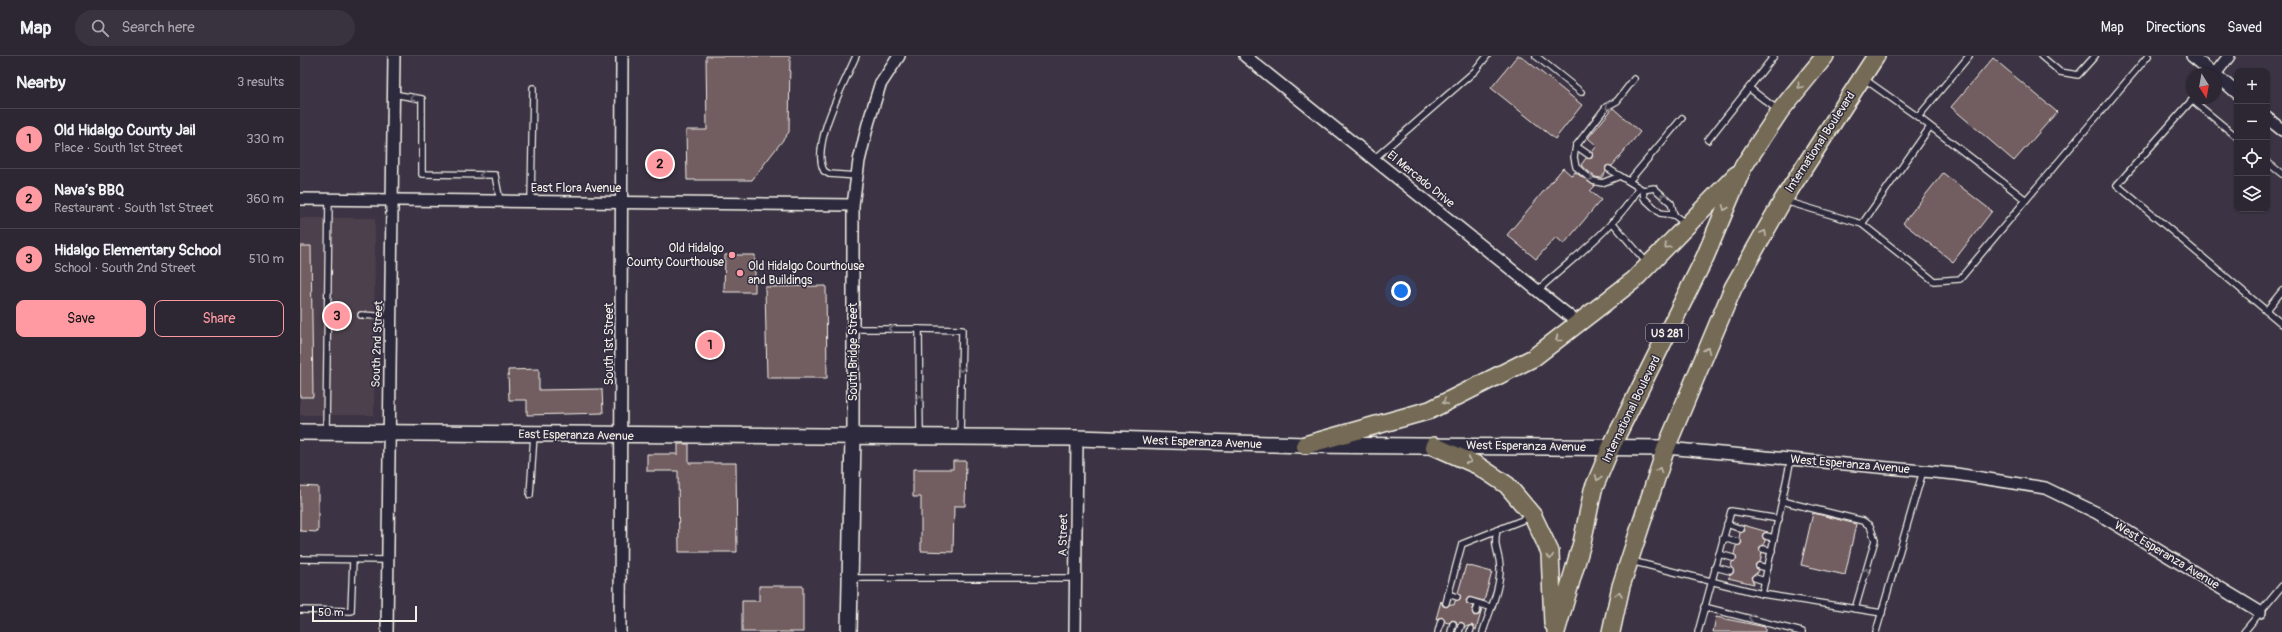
<!DOCTYPE html>
<meta charset="utf-8">
<style>
:root{--surface:#2d2733;--page:#39333f;--text:#f1f3f6;--muted:#a7a5ac;--line:#48444e;--accent:#ff9aa2}
body{margin:0;font-family:Pangolin,sans-serif;background:var(--page);color:var(--text)}
.controls{position:absolute;right:12px;top:12px;display:grid;overflow:hidden;border-radius:8px;box-shadow:0 1px 3px #0004}
.controls button{width:36px;height:36px;display:grid;place-items:center;padding:0;border:0;border-bottom:1px solid var(--line);background:var(--surface);color:var(--text);font:20px sans-serif}
.compass{position:absolute;left:1886px;top:12px;width:36px;height:36px;border-radius:50%;background:var(--surface);box-shadow:0 1px 3px #0004;rotate:169deg}
.scale{position:absolute;left:12px;bottom:10px;width:105px;box-sizing:border-box;padding-left:4px;border:2px solid #f4f1e8;border-top:0;font-size:11px;line-height:14px;white-space:nowrap;color:#f4f1e8;-webkit-text-stroke:3px #2f2a3d;paint-order:stroke}
.you{position:absolute;left:1101px;top:235px;width:14px;height:14px;margin:-10px;border:3px solid #fff;border-radius:50%;background:#1a73e8;box-shadow:0 0 0 6px #1a73e833}
.badge{display:grid;place-items:center;width:26px;height:26px;border-radius:50%;background:var(--accent);color:#111;font-size:13px;font-weight:700}
.pin{position:absolute;translate:-50% -50%;border:2px solid #fff;box-shadow:0 1px 4px #0006}
.list{margin:0;padding:0;list-style:none}
h2{display:flex;justify-content:space-between;align-items:center;height:52px;margin:0;padding:0 16px;font-size:17px}
h2 small{font-size:13px;font-weight:400;color:var(--muted)}
.list li{display:grid;grid-template-columns:26px 1fr auto;gap:12px;align-items:center;box-sizing:border-box;height:60px;padding:0 16px;border-top:1px solid var(--line)}
.list b{display:block;font-size:15px;white-space:nowrap}
.list p{margin:0;font-size:13px;white-space:nowrap;color:var(--muted)}
.list em{font-size:13px;font-style:normal;color:var(--muted)}
.actions{display:flex;gap:8px;padding:12px 16px}
.actions a{flex:1;padding:9px 0;border:1px solid var(--accent);border-radius:8px;text-align:center;font-size:14px;color:var(--accent)}
.actions .main{background:var(--accent);color:#111}
.icon{flex:none;width:22px;height:22px;fill:none;stroke:currentColor;stroke-width:2;stroke-linecap:round;stroke-linejoin:round}
.map{position:relative;flex:none;width:1982px;height:576px;overflow:hidden}
header{display:flex;align-items:center;gap:24px;box-sizing:border-box;height:56px;padding:0 20px;background:var(--surface);border-bottom:1px solid var(--line)}
header strong{font-size:19px}
nav{display:flex;gap:22px;margin-inline-start:auto;font-size:14px}
.search{width:280px;height:36px;background:var(--page);display:flex;align-items:center;gap:10px;box-sizing:border-box;padding:0 14px;border-radius:22px;color:var(--muted);font-size:15px}
main{display:flex}
aside{flex:1;background:var(--surface)}
.map>svg:first-child{display:block}
.built{fill:#4c404c}
.building{fill:#725d60;stroke:#f4f1e8}
.lines{fill:none;stroke-linecap:round;stroke-linejoin:round}
.lane-casing{stroke:#f4f1e8;stroke-width:8}
.street-casing{stroke:#f4f1e8;stroke-width:14}
.secondary-casing{stroke:#f4f1e8;stroke-width:18}
.primary-casing{stroke:#f4f1e8;stroke-width:20}
.lane{stroke:#2f2a3d;stroke-width:5.5}
.street{stroke:#2f2a3d;stroke-width:11}
.secondary{stroke:#2f2a3d;stroke-width:15}
.primary{stroke:#746b55;stroke-width:17}
.oneway{stroke:#c1bbad}
.oneway2{stroke:#747079}
.poi-dot{fill:#ff9aa2;stroke:#2f2a3d;stroke-width:1.5}
.labels{text-anchor:middle;stroke-width:3;stroke-linejoin:round;paint-order:stroke}
.shield{fill:#2f2a3d;stroke:#b9b5b5;stroke-width:1}
.shield-label{font-size:11px;font-weight:bold;fill:#f4f1e8}
.street-label{font-size:12px;fill:#f4f1e8;stroke:#2f2a3d}
.poi-label{font-size:12px;fill:#f4f1e8;stroke:#2f2a3d;text-anchor:end}
</style>
<header>
<strong>Map</strong>
<div class="search"><svg class="icon" aria-label="search" viewBox="0 0 24 24"><circle cx="10" cy="10" r="6"/><path d="M15 15l6 6"/></svg>Search here</div>
<nav><a>Map</a><a>Directions</a><a>Saved</a></nav>
</header>
<main>
<aside>
<h2>Nearby<small>3 results</small></h2>
<ul class="list">
<li><span class="badge">1</span><div><b>Old Hidalgo County Jail</b><p>Place · South 1st Street</p></div><em>330 m</em></li>
<li><span class="badge">2</span><div><b>Nava’s BBQ</b><p>Restaurant · South 1st Street</p></div><em>360 m</em></li>
<li><span class="badge">3</span><div><b>Hidalgo Elementary School</b><p>School · South 2nd Street</p></div><em>510 m</em></li>
</ul>
<div class="actions"><a class="main">Save</a><a>Share</a></div>
</aside>
<div class="map">
<svg width="1982" height="576" viewBox="0 0 1982 576">
<rect width="100%" height="100%" fill="#3c3444"/>
<filter id="ink" filterUnits="userSpaceOnUse"><feTurbulence type="fractalNoise" baseFrequency=".025" numOctaves="2"/><feDisplacementMap in="SourceGraphic" scale="8" xChannelSelector="R" yChannelSelector="G"/><feConvolveMatrix kernelMatrix="1 2 1 2 8 2 1 2 1" color-interpolation-filters="sRGB"/></filter>
<g filter="url(#ink)">
<polygon class="built" points="0,162 75,162 74,359 0,359"/>
<g class="building">
<polygon points="406,0 490,0 489,76 452,124 387,124 386,74 407,74"/>
<polygon points="1217,0 1221,0 1282,49 1255,83 1191,32"/>
<polygon points="1693,2 1757,56 1714,105 1651,51"/>
<polygon points="1313,52 1340,76 1312,110 1306,110 1306,116 1301,122 1295,121 1281,109 1286,102 1292,102 1292,96 1297,90 1288,82"/>
<polygon points="1263,112 1272,120 1275,116 1295,130 1290,135 1301,144 1264,188 1256,181 1236,203 1207,179"/>
<polygon points="1643,117 1692,155 1653,206 1603,167"/>
<polygon points="0,190 11,190 13,341 0,341"/>
<polygon points="425,199 455,199 455,236 424,236"/>
<polygon points="526,230 527,322 467,322 465,231"/>
<polygon points="239,313 239,334 302,333 303,357 227,359 227,344 209,344 208,314"/>
<polygon points="378,388 389,388 389,407 436,407 437,496 379,496 378,415 347,415 347,398 378,398"/>
<polygon points="653,405 666,405 665,450 654,450 653,496 621,495 621,441 613,441 613,413 653,413"/>
<polygon points="0,430 18,431 18,476 0,475"/>
<polygon points="1513,457 1556,468 1545,519 1501,509"/>
<polygon points="1443,469 1468,476 1462,479 1465,484 1464,489 1459,492 1462,497 1460,506 1455,509 1458,514 1456,518 1451,521 1454,528 1428,522 1434,516 1431,511 1432,506 1437,503 1434,498 1436,490 1442,487 1439,482 1440,477 1445,475"/>
<polygon points="1166,509 1192,516 1184,545 1169,541 1166,544 1167,548 1174,550 1172,556 1174,560 1179,559 1182,553 1176,574 1172,569 1165,571 1162,566 1157,568 1156,565 1152,564 1149,567 1145,566 1142,561 1136,563 1141,545 1143,550 1147,551 1150,548 1154,549 1155,545 1161,543 1158,537"/>
<polygon points="459,530 503,530 503,576 442,576 442,545 459,545"/>
<polygon points="1416,561 1465,571 1465,576 1413,576"/>
</g>
<g class="lines">
<defs>
<g id="lane">
<path d="M 556,0 C 545,26 510,89 524,115 L 529,118 L 557,120"/>
<polyline points="1236,0 1281,36"/>
<polyline points="1741,0 1760,16 1778,19 1795,0"/>
<polyline points="1563,22 1618,61 1669,0"/>
<polyline points="1334,23 1317,45 1306,51 1276,90 1274,101 1276,111 1293,125 1302,127 1320,120 1343,134 1354,132 1371,147 1374,159"/>
<polyline points="1449,32 1479,55"/>
<polyline points="93,38 122,43 122,118 195,119 200,145"/>
<polyline points="1618,61 1726,144 1848,0"/>
<polyline points="1937,81 1892,44 1817,129 1982,268"/>
<polyline points="1408,84 1474,0"/>
<polyline points="1276,90 1289,99"/>
<polyline points="1075,102 1175,15 1187,0"/>
<polyline points="1967,106 1982,118"/>
<polyline points="1309,113 1320,120"/>
<polyline points="1330,124 1382,62"/>
<polyline points="1343,134 1344,142 1360,157 1374,159 1386,168"/>
<polyline points="231,145 233,32"/>
<polyline points="1485,145 1562,168 1634,225 1660,223 1726,144"/>
<polyline points="1312,166 1347,207"/>
<polyline points="1562,168 1630,71"/>
<path d="M 1238,234 C 1272,203 1315,172 1339,132"/>
<polyline points="1966,255 1982,235"/>
<polyline points="61,259 91,261"/>
<polyline points="553,273 619,273 620,381"/>
<polyline points="619,273 662,274 660,381"/>
<polyline points="26,375 29,143"/>
<polyline points="230,439 234,379"/>
<polyline points="1482,445 1563,465 1570,470 1575,484 1555,553"/>
<polyline points="1427,468 1441,473"/>
<polyline points="1466,480 1474,482"/>
<polyline points="1423,482 1438,486"/>
<polyline points="1463,493 1472,495"/>
<polyline points="1419,498 1433,502"/>
<polyline points="0,503 87,504"/>
<polyline points="1331,505 1462,538 1491,403"/>
<polyline points="1459,510 1468,512"/>
<polyline points="1415,511 1430,515"/>
<polyline points="552,522 776,522"/>
<polyline points="1455,522 1465,525"/>
<polyline points="1148,538 1157,541"/>
<polyline points="1462,538 1582,557"/>
<polyline points="1170,545 1190,551"/>
<polyline points="1146,547 1162,488 1230,461"/>
<polyline points="1404,551 1502,576"/>
<polyline points="0,554 51,555 53,504"/>
<polyline points="1176,556 1179,548"/>
<polyline points="1138,576 1141,565"/>
<polyline points="1151,576 1153,568"/>
<polyline points="1159,576 1161,570"/>
<polyline points="1170,576 1171,573"/>
<path d="M 1183,576 C 1189,556 1201,532 1200,510 C 1199,495 1193,492 1197,474"/>
<polyline points="1398,576 1431,455 1479,463"/>
<polyline points="1576,576 1623,415"/>
<polyline points="1944,576 1982,530"/>
</g>
<g id="street">
<polyline points="945,0 1278,267"/>
<polyline points="1892,0 1914,18"/>
<polyline points="1915,18 1929,0"/>
<polyline points="1916,19 1937,37"/>
<polyline points="1967,62 1982,74"/>
<polyline points="0,143 553,149"/>
<polyline points="553,381 553,149 559,105 568,68 580,29 599,0"/>
<polyline points="1366,392 1656,418 1745,432 1797,457 1960,556"/>
<path d="M 87,576 C 88,384 92,192 94,0"/>
<polyline points="320,576 322,0"/>
<polyline points="775,576 777,382"/>
</g>
<g id="secondary">
<polyline points="0,376 777,382 1005,389 1366,392"/>
<polyline points="549,576 553,381"/>
</g>
<g id="primary">
<polyline points="1005,389 1130,354 1233,302 1334,224 1436,119"/>
<polyline points="1134,390 1177,409 1207,429 1233,460 1250,496 1253,568"/>
<polyline points="1256,576 1282,487 1293,434 1311,391 1405,201 1443,111 1480,55 1525,0"/>
<polyline points="1311,576 1321,530 1366,392 1433,232 1483,144 1576,0"/>
</g>
</defs>
<use href="#lane" class="lane-casing"/>
<use href="#street" class="street-casing"/>
<use href="#secondary" class="secondary-casing"/>
<use href="#primary" class="primary-casing"/>
<use href="#lane" class="lane"/>
<use href="#street" class="street"/>
<use href="#secondary" class="secondary"/>
<use href="#primary" class="primary"/>
</g>
<defs><path id="oneway-chevron" d="M-2-3.5L2.5 0L-2 3.5" fill="none" stroke-width="1.6" stroke-linecap="round" stroke-linejoin="round"/></defs>
<g class="oneway">
<use href="#oneway-chevron" transform="translate(1500 30) rotate(129)"/>
<use href="#oneway-chevron" transform="translate(1425 152) rotate(113)"/>
<use href="#oneway-chevron" transform="translate(1464 177) rotate(-61)"/>
<use href="#oneway-chevron" transform="translate(1367 190) rotate(134)"/>
<use href="#oneway-chevron" transform="translate(1258 283) rotate(142)"/>
<use href="#oneway-chevron" transform="translate(1407 294) rotate(-67)"/>
<use href="#oneway-chevron" transform="translate(1145 346) rotate(153)"/>
<use href="#oneway-chevron" transform="translate(1169 405) rotate(24)"/>
<use href="#oneway-chevron" transform="translate(1359 414) rotate(-72)"/>
<use href="#oneway-chevron" transform="translate(1298 422) rotate(113)"/>
<use href="#oneway-chevron" transform="translate(1250 501) rotate(82)"/>
<use href="#oneway-chevron" transform="translate(1319 538) rotate(-78)"/>
</g>
<g class="oneway2">
<use href="#oneway-chevron" transform="translate(113 42) rotate(-170)"/>
<use href="#oneway-chevron" transform="translate(1308 51) rotate(141)"/>
<use href="#oneway-chevron" transform="translate(182 119) rotate(-179)"/>
<use href="#oneway-chevron" transform="translate(1290 122) rotate(35)"/>
<use href="#oneway-chevron" transform="translate(1363 140) rotate(-139)"/>
<use href="#oneway-chevron" transform="translate(591 273) rotate(180)"/>
<use href="#oneway-chevron" transform="translate(661 313) rotate(91)"/>
<use href="#oneway-chevron" transform="translate(620 342) rotate(-91)"/>
<use href="#oneway-chevron" transform="translate(1566 515) rotate(-74)"/>
<use href="#oneway-chevron" transform="translate(1451 562) rotate(-167)"/>
</g>
</g>
<g class="poi-dot">
<circle cx="432" cy="199" r="4"/>
<circle cx="440" cy="217" r="4"/>
</g>
<g class="labels">
<rect class="shield" x="1346" y="268" width="42" height="18" rx="3"/>
<g class="shield-label">
<text x="1367" y="281">US 281</text>
</g>
<g class="street-label">
<text transform="translate(1520 86) rotate(-57)" y="4">International Boulevard</text>
<text transform="translate(1121 123) rotate(39)" y="4">El Mercado Drive</text>
<text x="276" y="136">East Flora Avenue</text>
<text transform="translate(77 288) rotate(-88)" y="4">South 2nd Street</text>
<text transform="translate(309 288) rotate(-90)" y="4">South 1st Street</text>
<text transform="translate(553 296) rotate(-90)" y="4">South Bridge Street</text>
<text transform="translate(1331 353) rotate(-64)" y="4">International Boulevard</text>
<text transform="translate(276 379) rotate(1)" y="4">East Esperanza Avenue</text>
<text transform="translate(902 386) rotate(2)" y="4">West Esperanza Avenue</text>
<text transform="translate(1226 390) rotate(1)" y="4">West Esperanza Avenue</text>
<text transform="translate(1550 408) rotate(5)" y="4">West Esperanza Avenue</text>
<text transform="translate(763 479) rotate(-89)" y="4">A Street</text>
<text transform="translate(1867 499) rotate(31)" y="4">West Esperanza Avenue</text>
</g>
<g class="poi-label">
<text x="424" y="196">Old Hidalgo<tspan x="424" dy="14">County Courthouse</tspan></text>
<text x="448" y="214" text-anchor="start">Old Hidalgo Courthouse<tspan x="448" dy="14">and Buildings</tspan></text>
</g>
</g>
</svg>
<div class="controls">
<button>+</button>
<button>−</button>
<button><svg class="icon" aria-label="locate" viewBox="0 0 24 24"><circle cx="12" cy="12" r="6"/><path d="M12 2v4M12 18v4M2 12h4M18 12h4"/></svg></button>
<button><svg class="icon" aria-label="layers" viewBox="0 0 24 24"><path d="M12 4l9 5-9 5-9-5zM3 14l9 5 9-5"/></svg></button>
</div>
<svg class="compass" viewBox="-18 -18 36 36"><path d="M0-13l5 13h-10z" fill="#e53935"/><path d="M0 13l5-13h-10z" fill="#a7a5ac"/></svg>
<div class="scale">50 m</div>
<div class="you"></div>
<div class="pin badge" style="left:410px;top:289px">1</div>
<div class="pin badge" style="left:360px;top:108px">2</div>
<div class="pin badge" style="left:37px;top:260px">3</div>
</div>
</main>
